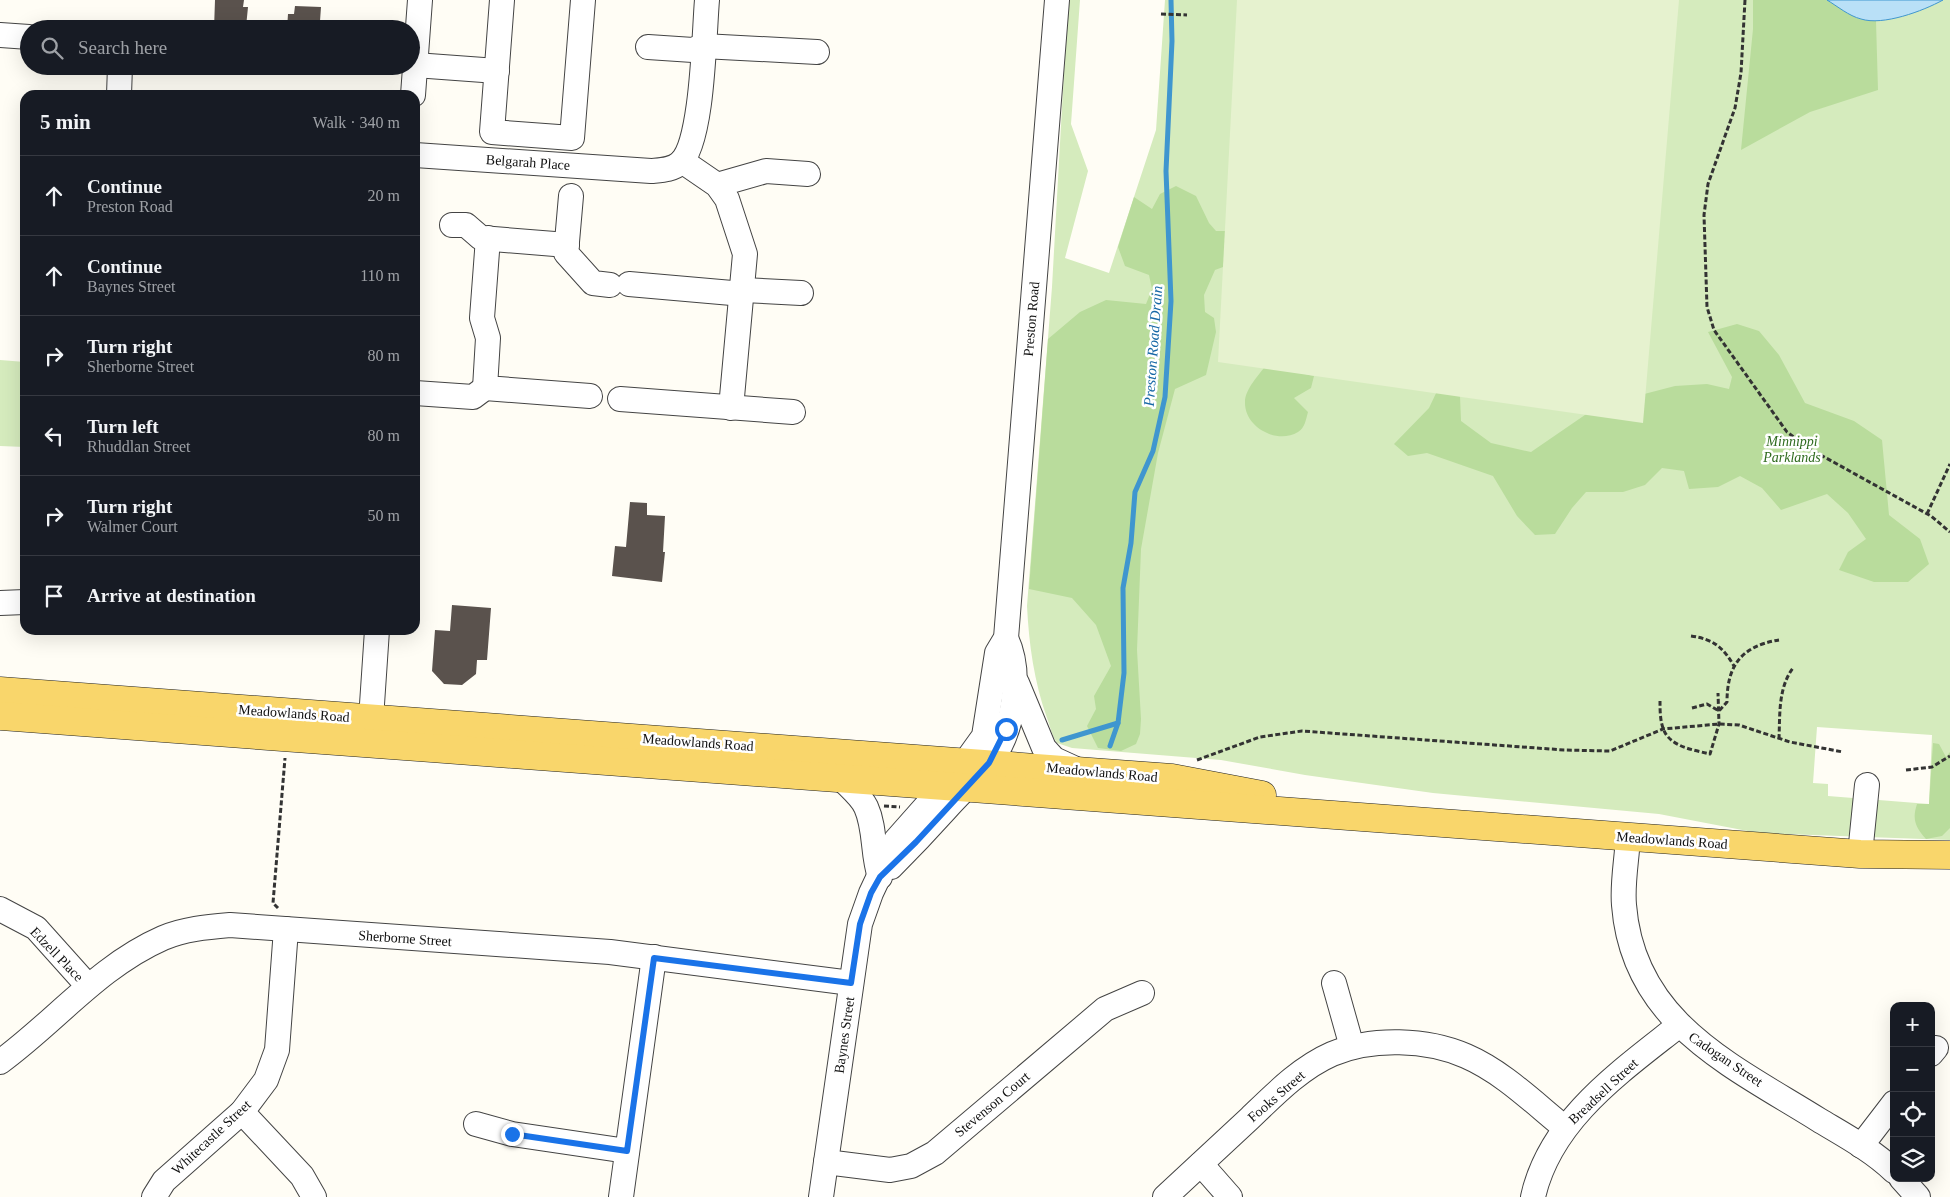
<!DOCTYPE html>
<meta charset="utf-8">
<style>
:root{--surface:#171b24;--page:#20242c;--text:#f1f3f6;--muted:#9ea1a6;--line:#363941}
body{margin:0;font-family:"Times New Roman",serif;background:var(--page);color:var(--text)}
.controls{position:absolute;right:15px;bottom:15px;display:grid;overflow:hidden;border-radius:10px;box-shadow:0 5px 20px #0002}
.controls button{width:45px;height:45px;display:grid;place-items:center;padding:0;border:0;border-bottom:1px solid var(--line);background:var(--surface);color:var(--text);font:25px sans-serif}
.stop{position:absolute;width:15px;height:15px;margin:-11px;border:4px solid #1a73e8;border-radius:50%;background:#fff}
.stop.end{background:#1a73e8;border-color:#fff;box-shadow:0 1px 5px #0008}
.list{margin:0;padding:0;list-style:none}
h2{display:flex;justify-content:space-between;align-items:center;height:65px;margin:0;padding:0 20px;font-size:21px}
h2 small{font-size:16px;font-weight:400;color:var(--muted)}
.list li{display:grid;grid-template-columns:32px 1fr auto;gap:15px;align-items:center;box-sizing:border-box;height:80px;padding:0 20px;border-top:1px solid var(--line)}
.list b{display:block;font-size:19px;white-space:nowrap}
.list p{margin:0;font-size:16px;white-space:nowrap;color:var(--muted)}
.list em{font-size:16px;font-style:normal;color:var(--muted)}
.icon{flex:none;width:28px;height:28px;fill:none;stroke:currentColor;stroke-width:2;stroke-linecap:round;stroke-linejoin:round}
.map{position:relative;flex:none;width:1950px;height:1197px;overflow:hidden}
.search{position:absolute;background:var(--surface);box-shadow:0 5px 20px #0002;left:20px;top:20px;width:400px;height:55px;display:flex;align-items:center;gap:12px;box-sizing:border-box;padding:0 18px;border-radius:28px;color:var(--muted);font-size:19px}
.panel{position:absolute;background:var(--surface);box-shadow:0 5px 20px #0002;left:20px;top:90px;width:400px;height:545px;border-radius:15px}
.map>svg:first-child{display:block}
.green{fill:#d5ebbd;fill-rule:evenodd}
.forest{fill:#b9dc9c}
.pitch{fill:#e6f2cf}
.water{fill:#b9e0f7;stroke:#3f96cf}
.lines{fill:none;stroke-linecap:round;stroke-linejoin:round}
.stream{stroke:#3f96cf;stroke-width:5}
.building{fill:#5a524d}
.minor-casing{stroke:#444;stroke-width:26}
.major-casing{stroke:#222;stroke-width:29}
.path{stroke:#333;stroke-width:3;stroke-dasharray:5 2.5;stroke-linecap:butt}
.minor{stroke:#fff;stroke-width:24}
.major{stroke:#f9d66b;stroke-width:28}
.route{stroke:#1a73e8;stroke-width:6}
.labels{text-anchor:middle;stroke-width:5;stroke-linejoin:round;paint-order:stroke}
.street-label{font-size:14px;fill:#111;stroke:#fff}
.park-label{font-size:14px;font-style:italic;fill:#2f6b1f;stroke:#fff}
.water-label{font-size:15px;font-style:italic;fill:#1768a6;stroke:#fff}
</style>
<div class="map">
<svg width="1950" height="1197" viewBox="0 0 1950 1197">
<rect width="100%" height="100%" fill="#fffdf5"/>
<g class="green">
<path d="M 1068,0 L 1080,0 L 1071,124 L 1088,171 L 1065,258 L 1109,273 L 1156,130 L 1165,0 L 1950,0 L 1950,840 L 1758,833 L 1659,814 L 1433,793 L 1305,775 L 1221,760 L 1072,748 L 1057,743 C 1052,736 1050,726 1047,718 C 1034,681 1029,645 1027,606 L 1052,287 ZM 1817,727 L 1932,735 L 1929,804 L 1828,796 L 1828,784 L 1813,783 Z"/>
<polygon points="0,360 25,362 25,447 0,446"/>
</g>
<g class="forest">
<polygon points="1753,0 1827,0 1859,19 1876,21 1878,90 1810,112 1741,150 1753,29"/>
<polygon points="1176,186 1196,196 1209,223 1216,231 1231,231 1223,267 1215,270 1204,295 1205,312 1214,318 1216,332 1206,375 1175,389 1158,453 1141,549 1137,650 1141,719 1140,734 1136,744 1121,751 1098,748 1087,726 1096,709 1094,696 1111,666 1096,625 1072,598 1029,589 1048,339 1080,312 1106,300 1146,304 1152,289 1149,275 1125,266 1118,247 1134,197 1152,209 1160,194"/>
<polygon points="1737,324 1759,331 1779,355 1805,403 1854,421 1882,440 1889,515 1920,539 1929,564 1908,582 1874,582 1839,570 1848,552 1866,539 1848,513 1827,494 1781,510 1762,488 1740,476 1718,487 1689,489 1684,471 1662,468 1645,485 1623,492 1586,492 1572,508 1555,534 1535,535 1517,516 1493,476 1427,453 1408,456 1394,444 1429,408 1438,389 1460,396 1461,421 1491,443 1531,452 1598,406 1675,386 1707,384 1729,389 1732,377 1708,332"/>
<path d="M 1266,365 L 1314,376 L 1311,388 L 1294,398 L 1308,412 C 1306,419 1305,428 1298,432 C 1277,445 1244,427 1245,402 C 1245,389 1259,375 1266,365 Z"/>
<path d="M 1933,743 L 1939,744 L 1946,757 L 1950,752 L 1950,828 L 1942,836 L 1926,839 C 1915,827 1912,819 1917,804 L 1929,804 Z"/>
</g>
<polygon class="pitch" points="1237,0 1679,0 1643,423 1218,362"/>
<path class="water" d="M 1827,0 L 1943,0 C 1923,11 1883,26 1861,19 C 1849,16 1837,6 1827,0 Z"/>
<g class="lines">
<g class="stream">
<polyline points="1062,740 1118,723"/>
<polyline points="1110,746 1118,723 1124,673 1123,588 1131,543 1135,492 1153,451 1165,397 1171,301 1166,171 1172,41 1171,0"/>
</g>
</g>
<g class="building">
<polygon points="215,0 244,0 243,7 248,7 246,27 214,29"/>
<polygon points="295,6 321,7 320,21 315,20 315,29 287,29 288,14 294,14"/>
<polygon points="630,502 647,503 647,515 665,516 663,552 665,552 662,582 612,576 615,546 626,547"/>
<polygon points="452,605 491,608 487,660 477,660 476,674 462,685 444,684 432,671 435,630 450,631"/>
</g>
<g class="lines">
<defs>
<g id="minor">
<polyline points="502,0 492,132 572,138 583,0"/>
<polyline points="0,35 29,37"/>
<polyline points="648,47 693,50 703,46 817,52"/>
<polyline points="415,65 497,71"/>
<polyline points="119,95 120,66"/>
<polyline points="413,95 420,0"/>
<path d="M 415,155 L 651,171 C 662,170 672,170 680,163 C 703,143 704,33 707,0"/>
<polyline points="682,161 717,185 727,199 745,254 731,408"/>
<polyline points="717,185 766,171 808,174"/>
<polyline points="571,196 566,253 593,283 610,285"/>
<polyline points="452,225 466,225 481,238 567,245"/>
<polyline points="488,238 482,318 488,338 485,388 590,396"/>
<polyline points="629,284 732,293 743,290 801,293"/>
<polyline points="415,393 473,397 485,388"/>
<polyline points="620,399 793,412"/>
<polyline points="0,603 25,602"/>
<polyline points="1017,683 1044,748 1054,759 1078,770"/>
<polyline points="371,719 377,630"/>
<path d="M 840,777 C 848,786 861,796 866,807 C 876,829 872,854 880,877"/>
<path d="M 1628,837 C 1627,859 1622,883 1624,905 C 1633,1022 1731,1065 1819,1120 C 1844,1135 1872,1150 1894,1171"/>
<polyline points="1860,854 1867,785"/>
<path d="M 891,867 C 910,848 928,829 946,809 C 959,794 975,780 988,764 C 1014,733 1023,674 1006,638"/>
<polyline points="0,909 36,928 88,986"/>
<polyline points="1334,983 1352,1047"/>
<polyline points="1931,1054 1936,1048"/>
<path d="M 0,1062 C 55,1022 99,966 163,938 C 184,929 207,927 230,925 L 610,952 L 851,983"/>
<polyline points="242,1112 302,1176 314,1197"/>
<polyline points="476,1124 512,1134 627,1151"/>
<polyline points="1861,1146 1894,1103"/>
<polyline points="826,1162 890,1170 911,1166 935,1153 1105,1009 1142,993"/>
<polyline points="1201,1164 1230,1197"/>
<polyline points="1901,1178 1918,1197"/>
<polyline points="154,1197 164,1181 242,1112 266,1080 277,1050 286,929"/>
<polyline points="621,1197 654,957"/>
<polyline points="821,1197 860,924 871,893 896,840 966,761 984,736 997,653 1006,638 1057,0"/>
<path d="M 1165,1197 C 1193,1171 1221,1145 1249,1119 C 1274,1095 1300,1068 1332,1054 C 1372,1037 1427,1039 1466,1056 C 1503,1072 1534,1103 1565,1128"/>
<path d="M 1533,1197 C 1550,1120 1620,1072 1678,1026"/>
</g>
<g id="major">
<polyline points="0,691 1172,778 1262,795"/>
<polyline points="0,716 1860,854 1950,855"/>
</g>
</defs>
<use href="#minor" class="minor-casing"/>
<use href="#major" class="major-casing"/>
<g class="path">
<polyline points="1745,0 1741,73 1735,108 1708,184 1704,215 1707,307 1714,330 1787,432 1808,448 1931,516 1950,532"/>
<polyline points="1161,14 1187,15"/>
<polyline points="23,353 25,355"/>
<polyline points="1927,514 1950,464"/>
<path d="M 1691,636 C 1713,639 1723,647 1734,666"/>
<path d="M 1660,701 C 1660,709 1660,720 1663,728 C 1669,747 1694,750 1710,754 L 1719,724 L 1718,693"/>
<path d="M 1692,708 L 1707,704 L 1719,711 L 1727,702 C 1727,666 1741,646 1779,640"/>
<path d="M 1779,739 C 1780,715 1778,688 1793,668"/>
<polyline points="1197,760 1260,737 1302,731 1564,750 1610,751 1663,729 1719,724 1739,725 1790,742 1843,752"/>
<polyline points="1906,770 1932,767 1950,756"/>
<polyline points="884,806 900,807"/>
<polyline points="278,908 273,903 285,758"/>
</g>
<use href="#minor" class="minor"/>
<use href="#major" class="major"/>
</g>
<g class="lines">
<polyline class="route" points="512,1134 627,1151 654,958 851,983 860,924 871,893 880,877 916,842 989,763 1006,729"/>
</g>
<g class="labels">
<g class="street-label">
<text transform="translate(528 162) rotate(4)" y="5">Belgarah Place</text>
<text transform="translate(1031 319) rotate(-85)" y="5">Preston Road</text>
<text transform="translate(294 713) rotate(4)" y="5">Meadowlands Road</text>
<text transform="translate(698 742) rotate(4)" y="5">Meadowlands Road</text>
<text transform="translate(1102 772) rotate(5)" y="5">Meadowlands Road</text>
<text transform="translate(1672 840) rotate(4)" y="5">Meadowlands Road</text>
<text transform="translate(405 938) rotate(4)" y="5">Sherborne Street</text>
<text transform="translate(57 954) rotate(46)" y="5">Edzell Place</text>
<text transform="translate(844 1035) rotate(-82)" y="5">Baynes Street</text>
<text transform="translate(1726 1059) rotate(34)" y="5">Cadogan Street</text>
<text transform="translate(1603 1091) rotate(-43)" y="5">Breadsell Street</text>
<text transform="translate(1276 1096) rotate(-41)" y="5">Fooks Street</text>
<text transform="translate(992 1104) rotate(-40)" y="5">Stevenson Court</text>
<text transform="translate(211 1137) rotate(-43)" y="5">Whitecastle Street</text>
</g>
<g class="park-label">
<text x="1792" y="446">Minnippi<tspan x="1792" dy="16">Parklands</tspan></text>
</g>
<g class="water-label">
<text transform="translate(1153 346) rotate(-86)" y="5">Preston Road Drain</text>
</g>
</g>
</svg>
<div class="controls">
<button>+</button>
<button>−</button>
<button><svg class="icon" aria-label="locate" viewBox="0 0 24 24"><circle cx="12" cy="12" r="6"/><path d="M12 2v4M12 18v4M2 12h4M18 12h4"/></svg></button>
<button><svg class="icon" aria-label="layers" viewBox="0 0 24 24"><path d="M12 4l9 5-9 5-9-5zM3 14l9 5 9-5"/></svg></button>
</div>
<div class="stop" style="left:1006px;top:729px"></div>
<div class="stop end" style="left:512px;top:1134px"></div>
<div class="search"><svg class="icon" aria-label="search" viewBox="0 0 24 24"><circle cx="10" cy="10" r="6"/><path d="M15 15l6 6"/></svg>Search here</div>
<section class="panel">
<h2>5 min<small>Walk · 340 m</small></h2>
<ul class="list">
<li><svg class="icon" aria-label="ahead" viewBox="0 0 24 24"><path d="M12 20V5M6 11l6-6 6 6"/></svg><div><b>Continue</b><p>Preston Road</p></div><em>20 m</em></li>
<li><svg class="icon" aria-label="ahead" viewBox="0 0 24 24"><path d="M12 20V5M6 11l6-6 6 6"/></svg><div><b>Continue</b><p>Baynes Street</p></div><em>110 m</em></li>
<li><svg class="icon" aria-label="right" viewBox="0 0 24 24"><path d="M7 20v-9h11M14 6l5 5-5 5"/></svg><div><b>Turn right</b><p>Sherborne Street</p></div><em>80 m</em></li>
<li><svg class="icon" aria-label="left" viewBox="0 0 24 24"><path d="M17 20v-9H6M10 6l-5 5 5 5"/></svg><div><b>Turn left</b><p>Rhuddlan Street</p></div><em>80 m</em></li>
<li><svg class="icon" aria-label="right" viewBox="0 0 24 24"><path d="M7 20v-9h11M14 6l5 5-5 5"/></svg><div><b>Turn right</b><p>Walmer Court</p></div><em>50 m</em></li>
<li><svg class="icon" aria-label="arrive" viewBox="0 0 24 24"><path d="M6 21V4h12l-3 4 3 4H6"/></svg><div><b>Arrive at destination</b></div></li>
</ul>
</section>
</div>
